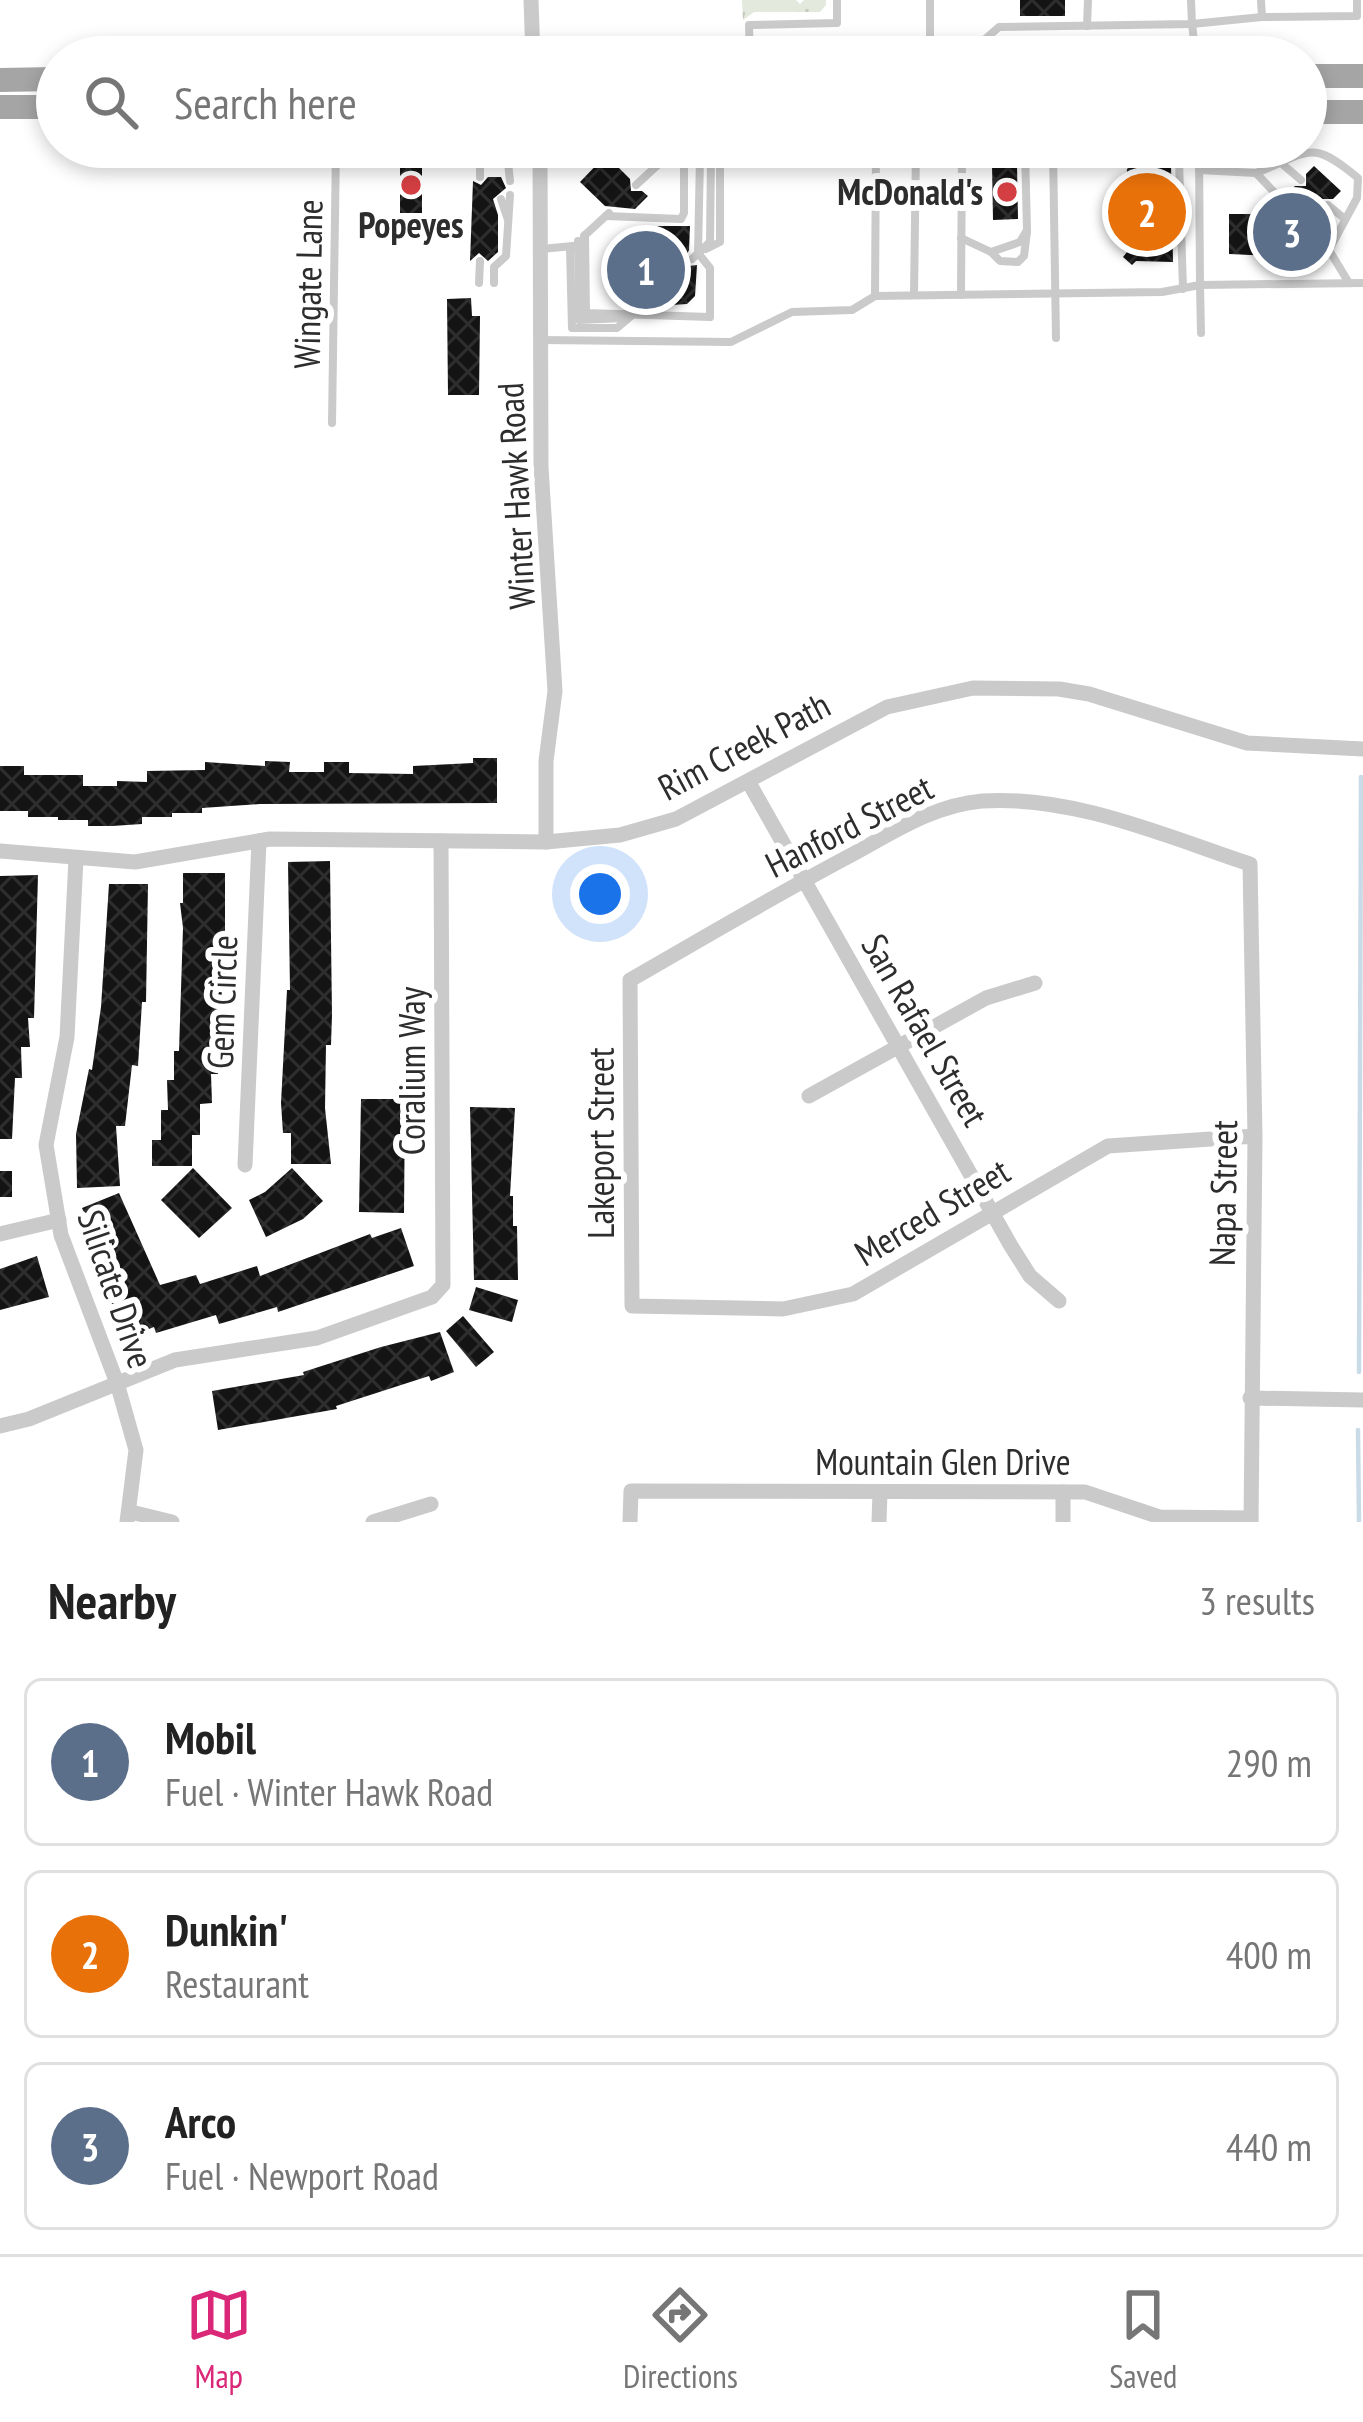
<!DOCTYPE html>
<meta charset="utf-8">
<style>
:root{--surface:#fff;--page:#f2f2f2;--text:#222;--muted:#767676;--line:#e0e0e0;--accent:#db2777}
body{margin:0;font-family:"PT Sans Narrow",sans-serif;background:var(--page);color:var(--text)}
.you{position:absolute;left:600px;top:894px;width:42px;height:42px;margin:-30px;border:9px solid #fff;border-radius:50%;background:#1a73e8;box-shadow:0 0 0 18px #1a73e833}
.badge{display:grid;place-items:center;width:78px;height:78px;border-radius:50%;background:var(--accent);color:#fff;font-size:39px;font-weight:700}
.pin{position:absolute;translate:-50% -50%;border:6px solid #fff;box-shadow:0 3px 12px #0006}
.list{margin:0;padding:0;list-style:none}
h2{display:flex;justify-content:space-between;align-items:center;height:156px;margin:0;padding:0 48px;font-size:51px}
h2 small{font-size:39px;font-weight:400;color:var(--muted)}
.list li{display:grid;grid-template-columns:78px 1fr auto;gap:36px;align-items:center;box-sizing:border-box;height:168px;margin:0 24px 24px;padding:0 24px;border:3px solid var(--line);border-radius:18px}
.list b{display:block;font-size:45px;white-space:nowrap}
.list p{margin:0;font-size:39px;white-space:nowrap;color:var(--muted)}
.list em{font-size:39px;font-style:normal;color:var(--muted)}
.icon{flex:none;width:66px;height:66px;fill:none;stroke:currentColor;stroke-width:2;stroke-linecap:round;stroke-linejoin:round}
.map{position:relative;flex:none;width:1363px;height:1522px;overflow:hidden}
.search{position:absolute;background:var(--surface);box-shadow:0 6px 18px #0003;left:36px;right:36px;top:36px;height:132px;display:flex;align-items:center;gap:30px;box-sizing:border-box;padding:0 42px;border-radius:66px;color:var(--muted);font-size:45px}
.sheet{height:732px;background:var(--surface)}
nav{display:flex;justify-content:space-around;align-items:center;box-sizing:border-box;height:168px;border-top:3px solid var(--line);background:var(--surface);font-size:33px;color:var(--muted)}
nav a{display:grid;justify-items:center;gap:6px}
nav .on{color:var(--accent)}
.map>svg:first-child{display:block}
.grass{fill:url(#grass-tufts)}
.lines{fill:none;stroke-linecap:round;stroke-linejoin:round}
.stream{stroke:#cadbe8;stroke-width:4.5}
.building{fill:url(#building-cross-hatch)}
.service{stroke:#cacaca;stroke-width:8}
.minor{stroke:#cacaca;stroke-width:15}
.primary{stroke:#a5a5a5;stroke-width:24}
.poi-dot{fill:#d43f43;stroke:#fff;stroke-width:4.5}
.labels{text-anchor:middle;stroke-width:12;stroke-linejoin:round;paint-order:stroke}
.poi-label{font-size:36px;font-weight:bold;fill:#2d2d2d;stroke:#fff;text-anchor:end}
.street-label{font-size:36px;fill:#2d2d2d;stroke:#fff}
</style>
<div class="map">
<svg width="1363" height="1522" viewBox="0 0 1363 1522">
<defs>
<pattern id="grass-tufts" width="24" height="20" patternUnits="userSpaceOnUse" patternTransform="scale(3)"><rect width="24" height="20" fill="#e3e9dc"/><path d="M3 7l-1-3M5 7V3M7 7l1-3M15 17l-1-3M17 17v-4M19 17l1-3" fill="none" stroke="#c3c8bd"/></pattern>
<pattern id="building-cross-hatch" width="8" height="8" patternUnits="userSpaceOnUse" patternTransform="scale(3)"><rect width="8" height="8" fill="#141414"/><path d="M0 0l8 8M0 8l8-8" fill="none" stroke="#2e2e2e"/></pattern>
</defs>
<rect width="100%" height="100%" fill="#fff"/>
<polygon class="grass" points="742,0 796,0 800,4 804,0 826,0 826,5 820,12 754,12 743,20"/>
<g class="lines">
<g class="stream">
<polyline points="1359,1372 1361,777"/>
<polyline points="1358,1430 1359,1522"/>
</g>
</g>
<g class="building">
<rect x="1020" y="0" width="45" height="16"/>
<polygon points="606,155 630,179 631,191 642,191 648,196 635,209 605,206 580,182"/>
<rect x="400" y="158" width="22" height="55"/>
<polygon points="1159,163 1171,164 1173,262 1136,261 1132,265 1123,257 1139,237 1123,237 1127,169 1132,164"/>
<polygon points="992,164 1017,164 1018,219 993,220"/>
<polygon points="1314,166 1341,191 1333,199 1322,199 1322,211 1314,219 1287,194 1295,186 1306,186 1306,174"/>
<polygon points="488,177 501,177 506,188 493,199 498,215 498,252 488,261 479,253 470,261 473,181 481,185"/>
<polygon points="1229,214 1262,214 1274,223 1274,256 1229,254"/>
<polygon points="658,226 690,226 689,250 684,260 689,266 697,265 695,296 687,304 656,306 658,297 654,293 644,295 635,287 606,287 606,258 630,258"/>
<polygon points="471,298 472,316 480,316 479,395 448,395 447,299"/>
<polygon points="473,758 497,758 497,803 260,804 202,808 202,813 172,813 172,817 142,817 142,824 112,826 88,826 88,820 58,820 58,817 28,817 28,811 0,811 0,766 24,766 24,775 83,775 83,786 117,786 117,781 147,782 147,771 205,770 205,762 265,766 265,761 290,762 289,772 324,772 324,762 349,762 349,773 413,774 413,766 473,763"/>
<polygon points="330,861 332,1015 331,1045 326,1045 325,1108 331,1164 291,1164 291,1133 283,1133 281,1103 287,990 290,990 288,862"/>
<polygon points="183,873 225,873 225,987 222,987 218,1074 211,1074 212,1103 200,1104 200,1135 192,1135 192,1166 152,1166 152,1140 161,1140 161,1110 168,1110 167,1080 174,1080 174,1051 179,1051 183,928 180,903 183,903"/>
<polygon points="38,875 34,1018 28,1018 30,1047 21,1047 22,1078 15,1078 12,1139 0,1139 0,876"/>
<polygon points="109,884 148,884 146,1002 142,1002 138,1066 132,1065 125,1126 116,1126 120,1186 77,1188 76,1134 89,1069 92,1070 101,1007"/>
<polygon points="361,1099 405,1099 404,1213 359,1212"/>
<polygon points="470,1107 515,1108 510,1196 513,1196 513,1226 517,1226 518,1280 474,1280"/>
<polygon points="193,1168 232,1208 199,1238 161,1200"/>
<polygon points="292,1168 323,1201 303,1219 266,1237 249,1200 265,1192"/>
<rect x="0" y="1171" width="12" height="26"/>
<polygon points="119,1193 160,1285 196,1275 200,1284 257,1266 260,1276 370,1234 372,1238 401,1228 414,1266 278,1312 277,1307 219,1324 216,1315 156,1333 154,1327 126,1338 111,1302 118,1299 82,1208"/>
<polygon points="37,1256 49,1297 0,1310 0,1269"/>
<polygon points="476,1287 518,1300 512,1322 469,1310"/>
<polygon points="463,1316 494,1352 476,1367 446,1331"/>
<polygon points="440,1332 454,1372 431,1381 429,1376 336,1406 337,1409 218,1430 212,1391 304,1375 303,1372 381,1347"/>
</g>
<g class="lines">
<g class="service">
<polyline points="930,0 930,57"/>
<polyline points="1262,17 1357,16 1357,0"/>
<polyline points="1087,26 1088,0"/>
<polyline points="750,57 749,25 837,23 837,0"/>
<polyline points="983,57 983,41 999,27 1192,24 1191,0"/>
<polyline points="1196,57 1192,24 1262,17 1261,0"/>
<polyline points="1199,147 1200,285 1363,283"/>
<polyline points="1098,151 1171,153 1179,160 1183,289"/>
<polyline points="454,153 507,154 510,181"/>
<polyline points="1281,163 1301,180"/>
<polyline points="1199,170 1256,173 1329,250 1349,283"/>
<path d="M 1256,173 C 1310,152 1310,138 1358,178 L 1357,198 L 1329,250"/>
<polyline points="480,177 480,154"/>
<polyline points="636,185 662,161 684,155 876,156"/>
<polyline points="501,199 508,220"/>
<polyline points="1328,205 1345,219"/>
<polyline points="606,216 681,219 684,213 684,155"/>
<polyline points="585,235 586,313 710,317 710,268 698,253 700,157"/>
<polyline points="584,236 609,213"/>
<polyline points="961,238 991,252 1020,242 1027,230 1025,150"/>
<polyline points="578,241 579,320 624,318"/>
<polyline points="570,248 572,328 617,328 650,300"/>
<polyline points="541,249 573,246"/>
<polyline points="706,249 720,242 720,157"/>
<polyline points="992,253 1000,261 1018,262 1024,256 1027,232"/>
<polyline points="692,259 710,242 711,157"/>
<polyline points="479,283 480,261"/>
<polyline points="494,283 494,267 506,256 510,195"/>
<polyline points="875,295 876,147"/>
<polyline points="914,295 916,147"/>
<polyline points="961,295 962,154 970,150 1053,150 1056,338"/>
<polyline points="541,340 731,342 792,312 852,310 875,296 1162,292 1200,285 1201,333"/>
<polyline points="332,423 336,147"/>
</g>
<g class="minor">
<polyline points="531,0 533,57"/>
<polyline points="540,147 541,467 555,691 546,761 546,842"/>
<polyline points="748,781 1011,1246 1030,1276 1059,1301"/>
<polyline points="0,851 135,862 270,839 546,842 620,835 676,819 887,707 973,688 1059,689 1089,694 1247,743 1363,749"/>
<polyline points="76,859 67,1037 46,1145 61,1235 117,1383 136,1450 127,1522"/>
<polyline points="809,1096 986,998 1035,983"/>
<polyline points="245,1165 259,841"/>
<polyline points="0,1234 59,1220"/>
<polyline points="1250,1398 1363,1400"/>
<polyline points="0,1426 29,1419 175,1360 317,1338 432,1297 443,1285 441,841"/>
<polyline points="131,1512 172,1522"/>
<polyline points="373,1522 431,1504"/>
<polyline points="630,1522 631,1491 1085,1492 1160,1517 1251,1518"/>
<polyline points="879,1522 880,1492"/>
<polyline points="1063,1522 1063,1492"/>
<path d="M 1251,1522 L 1255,1136 L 1250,864 C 1165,836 1073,795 982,801 C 935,805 895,831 855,853 C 779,893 705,937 630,980 L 632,1306 L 783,1309 L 853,1294 L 1108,1146 L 1255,1136"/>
</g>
<g class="primary">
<polyline points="1306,76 1363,76"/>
<polyline points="0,80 57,79"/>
<polyline points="0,107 57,107"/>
<polyline points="1306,112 1363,112"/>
</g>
</g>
<g class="poi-dot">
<circle cx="411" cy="185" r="12"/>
<circle cx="1007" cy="192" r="12"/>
</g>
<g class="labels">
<g class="poi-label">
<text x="983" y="205">McDonald's</text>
<text x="411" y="238" text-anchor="middle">Popeyes</text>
</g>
<g class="street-label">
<text transform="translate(308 284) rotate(-89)" y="13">Wingate Lane</text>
<text transform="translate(516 496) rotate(-93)" y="13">Winter Hawk Road</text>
<text transform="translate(744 746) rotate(-28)" y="13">Rim Creek Path</text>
<text transform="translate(849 826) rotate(-27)" y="13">Hanford Street</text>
<text transform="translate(222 1002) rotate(-88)" y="13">Gem Circle</text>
<text transform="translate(925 1030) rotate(60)" y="13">San Rafael Street</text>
<text transform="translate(412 1071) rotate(-90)" y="13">Coralium Way</text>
<text transform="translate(601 1143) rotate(-90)" y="13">Lakeport Street</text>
<text transform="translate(1223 1193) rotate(-89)" y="13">Napa Street</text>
<text transform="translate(932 1212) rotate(-31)" y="13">Merced Street</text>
<text transform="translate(116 1289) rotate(71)" y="13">Silicate Drive</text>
<text x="943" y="1475">Mountain Glen Drive</text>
</g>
</g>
</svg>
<div class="you"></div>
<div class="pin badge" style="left:646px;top:270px;background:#5c6f8a">1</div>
<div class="pin badge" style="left:1147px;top:212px;background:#e8710a">2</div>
<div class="pin badge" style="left:1292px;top:232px;background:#5c6f8a">3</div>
<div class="search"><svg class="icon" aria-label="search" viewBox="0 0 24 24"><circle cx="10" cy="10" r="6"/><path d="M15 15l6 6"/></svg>Search here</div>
</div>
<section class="sheet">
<h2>Nearby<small>3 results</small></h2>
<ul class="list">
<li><span class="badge" style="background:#5c6f8a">1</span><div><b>Mobil</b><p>Fuel · Winter Hawk Road</p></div><em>290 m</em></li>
<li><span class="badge" style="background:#e8710a">2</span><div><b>Dunkin'</b><p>Restaurant</p></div><em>400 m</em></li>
<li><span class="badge" style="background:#5c6f8a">3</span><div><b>Arco</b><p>Fuel · Newport Road</p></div><em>440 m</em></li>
</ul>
</section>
<nav>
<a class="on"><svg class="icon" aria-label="map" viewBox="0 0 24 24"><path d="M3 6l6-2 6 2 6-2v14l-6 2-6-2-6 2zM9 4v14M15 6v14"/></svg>Map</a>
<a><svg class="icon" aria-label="directions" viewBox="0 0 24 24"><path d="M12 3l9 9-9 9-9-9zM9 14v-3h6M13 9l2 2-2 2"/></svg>Directions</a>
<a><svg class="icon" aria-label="saved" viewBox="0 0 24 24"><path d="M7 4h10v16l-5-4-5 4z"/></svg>Saved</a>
</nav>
